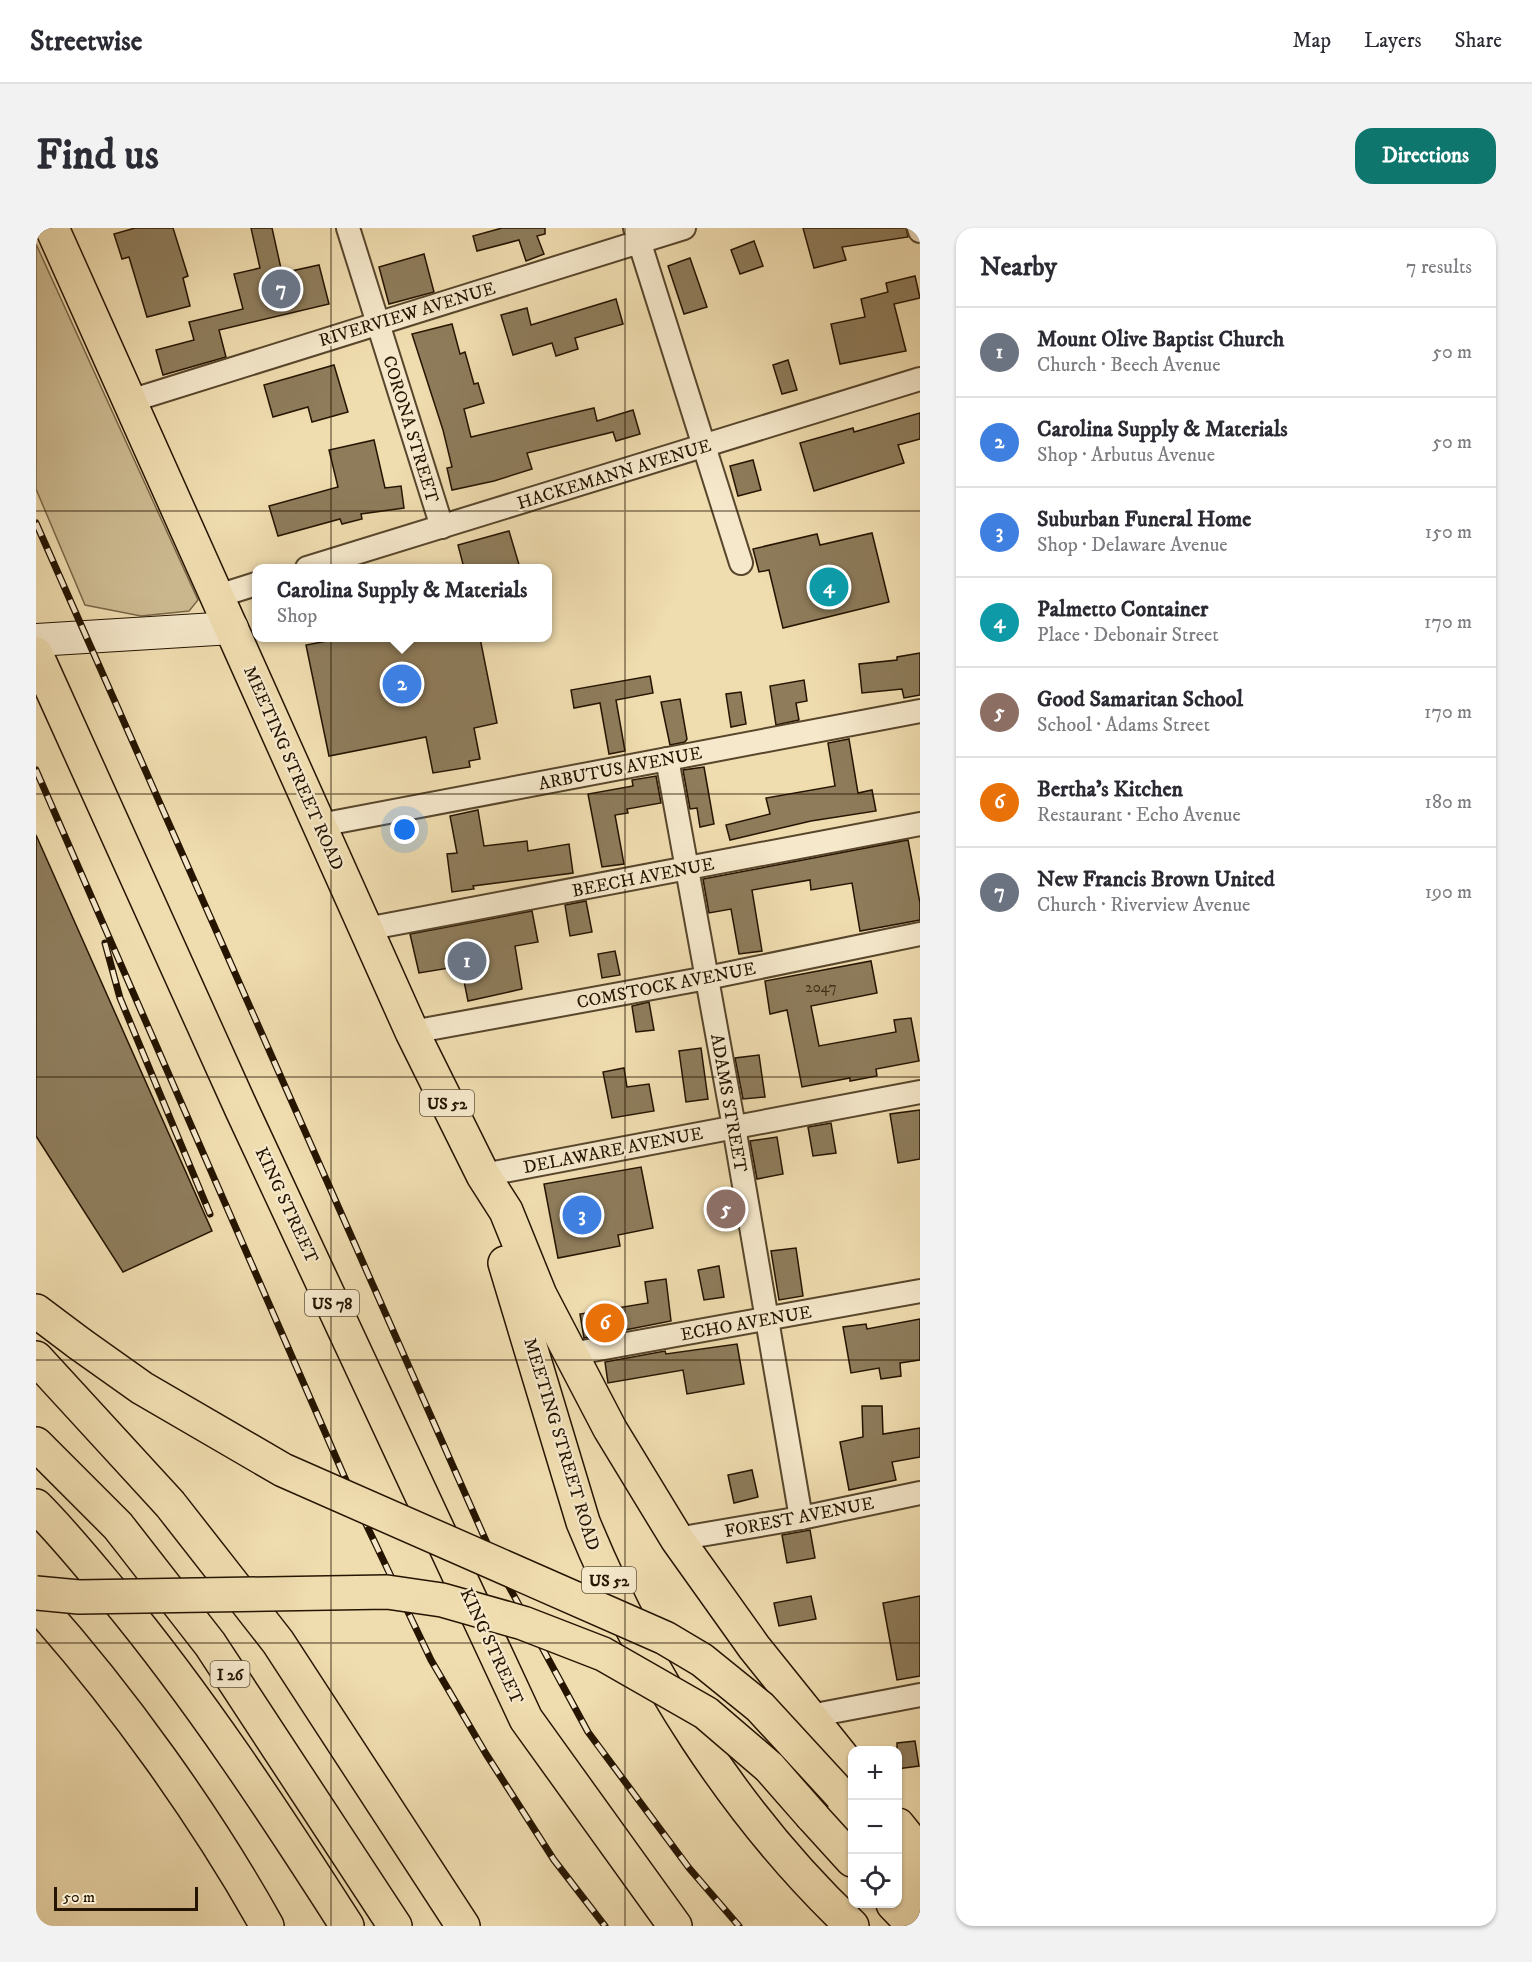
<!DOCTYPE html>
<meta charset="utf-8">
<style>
:root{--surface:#fff;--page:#f2f2f3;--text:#2b2b33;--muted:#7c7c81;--line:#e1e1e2;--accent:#0f766e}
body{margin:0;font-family:"IM FELL DW Pica",serif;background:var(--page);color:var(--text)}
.controls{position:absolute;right:18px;bottom:18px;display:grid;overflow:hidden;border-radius:12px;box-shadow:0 2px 4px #0004}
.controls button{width:54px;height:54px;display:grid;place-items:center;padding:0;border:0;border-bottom:2px solid var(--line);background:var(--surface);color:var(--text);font:30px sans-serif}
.scale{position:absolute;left:18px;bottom:15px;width:144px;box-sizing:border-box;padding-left:6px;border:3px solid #251400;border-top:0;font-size:16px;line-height:21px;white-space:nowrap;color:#251400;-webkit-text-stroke:4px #f5e8cb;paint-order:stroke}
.you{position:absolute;left:369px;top:602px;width:21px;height:21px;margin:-15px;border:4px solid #fff;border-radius:50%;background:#1a73e8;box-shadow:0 0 0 9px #1a73e833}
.badge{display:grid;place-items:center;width:39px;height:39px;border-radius:50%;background:var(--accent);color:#fff;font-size:20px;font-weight:700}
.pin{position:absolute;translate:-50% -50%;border:3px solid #fff;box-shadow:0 2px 6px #0006}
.popup{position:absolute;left:216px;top:336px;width:300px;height:78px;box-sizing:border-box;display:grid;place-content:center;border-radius:12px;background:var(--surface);filter:drop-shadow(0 2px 4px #0005);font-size:20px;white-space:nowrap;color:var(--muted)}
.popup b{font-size:22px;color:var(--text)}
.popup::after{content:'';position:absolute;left:50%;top:100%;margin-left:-12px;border:12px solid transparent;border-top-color:var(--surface)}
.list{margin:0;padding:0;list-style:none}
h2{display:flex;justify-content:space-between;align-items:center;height:78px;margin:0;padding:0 24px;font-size:26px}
h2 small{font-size:20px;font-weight:400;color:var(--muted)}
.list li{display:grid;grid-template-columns:39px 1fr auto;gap:18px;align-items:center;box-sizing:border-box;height:90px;padding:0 24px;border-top:2px solid var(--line)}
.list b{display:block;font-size:22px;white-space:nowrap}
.list p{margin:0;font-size:20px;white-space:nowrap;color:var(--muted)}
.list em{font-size:20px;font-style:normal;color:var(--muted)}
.icon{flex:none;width:33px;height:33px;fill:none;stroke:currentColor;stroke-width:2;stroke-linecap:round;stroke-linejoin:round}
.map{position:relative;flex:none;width:884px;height:1698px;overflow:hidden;border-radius:18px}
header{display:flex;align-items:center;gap:36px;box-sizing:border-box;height:84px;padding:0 30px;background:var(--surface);border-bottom:2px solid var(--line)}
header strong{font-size:28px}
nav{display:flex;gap:33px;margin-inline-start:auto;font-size:21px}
.intro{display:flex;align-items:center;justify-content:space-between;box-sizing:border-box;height:144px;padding:0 36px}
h1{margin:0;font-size:42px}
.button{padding:15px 27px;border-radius:18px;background:var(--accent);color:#fff;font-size:21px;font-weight:700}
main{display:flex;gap:36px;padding:0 36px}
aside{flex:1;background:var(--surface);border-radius:18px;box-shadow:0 2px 4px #0004}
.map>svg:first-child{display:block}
.green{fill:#cdba91;stroke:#796748;stroke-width:1.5}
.building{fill:#8e7c5b;stroke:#251400;stroke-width:1.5}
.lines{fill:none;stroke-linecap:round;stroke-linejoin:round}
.minor-casing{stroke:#58462c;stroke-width:26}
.secondary-casing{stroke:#251400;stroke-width:34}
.primary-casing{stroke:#251400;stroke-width:36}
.motorway-casing{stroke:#251400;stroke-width:36}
.minor{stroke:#f5e8cb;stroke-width:22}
.secondary{stroke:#f5e8cb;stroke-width:32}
.primary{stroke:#efdcaf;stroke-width:33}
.motorway{stroke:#efdcaf;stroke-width:33}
.rail-casing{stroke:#251400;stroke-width:7}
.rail{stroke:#f5e8cb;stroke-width:4.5;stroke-dasharray:14;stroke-linecap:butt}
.motorway-bridge-casing{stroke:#251400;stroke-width:36;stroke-linecap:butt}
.motorway-bridge{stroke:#efdcaf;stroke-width:33}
.grid{fill:none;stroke:#251400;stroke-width:1.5;stroke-opacity:0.55}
.labels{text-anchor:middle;stroke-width:4.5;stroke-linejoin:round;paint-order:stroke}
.number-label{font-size:15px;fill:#3f2e17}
.shield{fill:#f5e8cb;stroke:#63543d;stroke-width:1.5}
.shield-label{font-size:16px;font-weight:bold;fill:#251400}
.street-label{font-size:18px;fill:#251400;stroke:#f5e8cb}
</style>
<header>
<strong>Streetwise</strong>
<nav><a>Map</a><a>Layers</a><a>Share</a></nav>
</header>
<div class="intro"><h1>Find us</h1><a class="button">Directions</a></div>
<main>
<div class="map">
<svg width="884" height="1698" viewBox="0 0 884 1698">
<rect width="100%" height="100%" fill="#efdcaf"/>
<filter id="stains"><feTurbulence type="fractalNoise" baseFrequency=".00333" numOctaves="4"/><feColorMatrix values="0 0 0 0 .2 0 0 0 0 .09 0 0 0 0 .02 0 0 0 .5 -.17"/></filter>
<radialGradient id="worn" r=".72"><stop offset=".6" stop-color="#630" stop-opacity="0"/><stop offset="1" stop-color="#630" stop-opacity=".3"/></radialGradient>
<polygon class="green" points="0,16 162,372 153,383 105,388 49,377 0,261"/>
<g class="building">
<polygon points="99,0 137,0 152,48 147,50 154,78 111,89 93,29 86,31 78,6"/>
<polygon points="215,0 236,0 246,45 283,37 293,76 183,102 190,129 127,147 120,122 158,112 153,94 207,81 198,46 224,40"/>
<polygon points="466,0 509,0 509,6 501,8 508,26 490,33 483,12 441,23 437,8"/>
<polygon points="767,0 870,0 872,9 806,19 810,32 778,40"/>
<polygon points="718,13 727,38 704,46 695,22"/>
<polygon points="388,26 398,64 353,76 343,39"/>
<polygon points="654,30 671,79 648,86 632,38"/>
<polygon points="879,48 884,70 858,76 870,123 804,136 795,96 829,89 825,71 852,64 850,55"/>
<polygon points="580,71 587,96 539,110 542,121 520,128 516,115 477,127 465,87 491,80 495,97"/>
<polygon points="416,96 424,126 429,124 438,156 442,155 448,175 428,181 435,209 558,180 561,193 597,182 604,206 580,213 577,204 491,225 496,241 458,253 416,262 411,240 416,239 407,202 376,106"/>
<polygon points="752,132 761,162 746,166 737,137"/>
<polygon points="298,137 312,184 276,194 272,179 237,189 228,157"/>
<polygon points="884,185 884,211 862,217 868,235 778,263 764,215 817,200 818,204"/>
<polygon points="338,212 349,260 365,258 368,280 325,286 326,291 306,296 304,291 242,308 233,278 302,259 293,222"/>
<polygon points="717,232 725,262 702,268 694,238"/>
<polygon points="473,303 484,340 428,340 422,317"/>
<polygon points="836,305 853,374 747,400 733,342 723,344 717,321 781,306 784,317"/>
<polygon points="307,410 444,410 461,495 438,500 444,531 433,533 434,539 397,545 390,509 293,528 270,417"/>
<polygon points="884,425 884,467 868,470 866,461 826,465 823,436 861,432 861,429"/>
<polygon points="614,448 617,465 580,472 589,523 573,526 564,475 538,480 535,462"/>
<polygon points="768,452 771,473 760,475 763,492 740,497 734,458"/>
<polygon points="705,464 710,496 695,499 690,466"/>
<polygon points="644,471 651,511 649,514 634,517 625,474"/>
<polygon points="813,511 822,565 836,562 840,583 775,593 694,612 690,597 734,586 730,570 799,558 792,515"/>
<polygon points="668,539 678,596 664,599 661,580 654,581 647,542"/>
<polygon points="620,548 625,575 591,581 592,585 579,587 588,636 566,639 552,566 597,558 596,552"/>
<polygon points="442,582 448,618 491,613 492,623 533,616 537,645 437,658 438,661 416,664 411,626 421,625 414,588"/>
<polygon points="0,607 176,1003 87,1044 0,908"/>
<polygon points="872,612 884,675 884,692 824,703 816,655 775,662 774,652 716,662 726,723 703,726 695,681 673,685 667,651"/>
<polygon points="550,673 556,704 534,708 529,677"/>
<polygon points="496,683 502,714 479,718 486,761 432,773 425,738 383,745 374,706"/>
<polygon points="579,723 584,747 566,750 562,726"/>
<polygon points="835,733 841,765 775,778 783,818 860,804 858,792 875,790 883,833 840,841 841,848 814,853 814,850 766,859 751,782 734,786 729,753"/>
<polygon points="613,774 618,802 600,804 596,778"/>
<polygon points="665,820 672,871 650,874 643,823"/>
<polygon points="723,827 729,869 707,871 699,830"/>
<polygon points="588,840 591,859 613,856 618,883 576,890 567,844"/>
<polygon points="884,882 884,931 862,935 854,886"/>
<polygon points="795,895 800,925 777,928 772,899"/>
<polygon points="741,909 747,946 721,951 714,913"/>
<polygon points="605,939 617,1000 582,1007 584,1018 522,1030 508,956"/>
<polygon points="760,1020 767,1068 743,1072 735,1023"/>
<polygon points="683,1038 688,1069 668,1072 662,1042"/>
<polygon points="630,1051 635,1093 548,1110 544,1086 612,1075 609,1054"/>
<polygon points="884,1091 884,1132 864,1135 865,1148 845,1151 843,1140 815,1145 807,1099 830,1096 831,1101"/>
<polygon points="701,1116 708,1156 651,1166 647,1142 572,1155 569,1134 629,1123 630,1126"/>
<polygon points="826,1178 846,1178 847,1206 884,1200 884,1229 856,1234 860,1252 813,1262 804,1214 827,1209"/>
<polygon points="716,1242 722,1269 698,1275 692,1247"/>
<polygon points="774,1302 779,1330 751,1335 746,1307"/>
<polygon points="775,1368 780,1391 743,1398 738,1375"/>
<polygon points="884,1368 884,1448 861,1452 847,1375"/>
<polygon points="879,1513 883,1538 861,1541 861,1515"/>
</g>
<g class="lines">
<defs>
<g id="minor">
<polyline points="312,0 406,299"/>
<polyline points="599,0 705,335"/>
<polyline points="883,0 884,3"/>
<polyline points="94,173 648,0"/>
<polyline points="271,340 884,151"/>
<polyline points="182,368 220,356"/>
<polyline points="631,531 698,899 765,1290"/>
<polyline points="284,597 884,483"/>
<polyline points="330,701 884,596"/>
<polyline points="376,804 671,750 884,706"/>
<polyline points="447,947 884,864"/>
<polyline points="535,1126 884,1063"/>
<polyline points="641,1311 765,1290 884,1265"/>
<polyline points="774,1488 884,1467"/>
</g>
<polyline id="secondary" points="0,412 196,400"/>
<g id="primary">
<polyline points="16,0 376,804 447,947 470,983 504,1067 574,1201 641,1311 718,1419 816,1541"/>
<polyline points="0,426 206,882 490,1491 639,1698"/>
<path d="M 469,1035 L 547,1294 C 608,1443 699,1587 816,1698"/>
<polyline points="862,1597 884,1625"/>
</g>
<g id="motorway">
<polyline points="0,1083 44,1116"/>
<polyline points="0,1130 134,1276 242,1414 427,1698"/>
<polyline points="0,1216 82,1298 174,1416 359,1698"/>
<path d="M 0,1278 C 28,1306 53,1337 78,1367 C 164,1471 238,1584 311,1698"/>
<path d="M 0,1375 C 85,1470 169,1587 231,1698"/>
<polyline points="776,1588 816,1632"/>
<polyline points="862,1637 884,1665"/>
<polyline points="857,1676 878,1698"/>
</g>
</defs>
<use href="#minor" class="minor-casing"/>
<use href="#secondary" class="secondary-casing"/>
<use href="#primary" class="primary-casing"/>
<use href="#motorway" class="motorway-casing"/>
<use href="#minor" class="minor"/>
<use href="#secondary" class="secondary"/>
<use href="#primary" class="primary"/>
<use href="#motorway" class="motorway"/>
<defs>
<g id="rail">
<polyline points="0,295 458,1331 552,1504 653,1640 703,1698"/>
<polyline points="0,542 319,1273 395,1432 450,1526 518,1632 569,1698"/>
<polyline points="69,715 84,770 174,986"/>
</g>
</defs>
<use href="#rail" class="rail-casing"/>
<use href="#rail" class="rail"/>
<defs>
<g id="motorway-bridge">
<polyline points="44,1116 106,1160 247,1242 629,1410 666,1432 724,1479 805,1567"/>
<polyline points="0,1365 43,1369 351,1364 406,1372 487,1395 567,1426 670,1485 733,1539 776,1588"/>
</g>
</defs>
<use href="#motorway-bridge" class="motorway-bridge-casing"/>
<use href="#motorway-bridge" class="motorway-bridge"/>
</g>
<path class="grid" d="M 295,0 L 295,1698M 589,0 L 589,1698M 0,283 L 884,283M 0,566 L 884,566M 0,849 L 884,849M 0,1132 L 884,1132M 0,1415 L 884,1415"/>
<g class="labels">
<g class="number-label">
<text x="785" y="764">2047</text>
</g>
<g class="shield">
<rect x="384" y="862" width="54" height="26" rx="4.5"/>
<rect x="269" y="1062" width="54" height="26" rx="4.5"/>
<rect x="546" y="1339" width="54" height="26" rx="4.5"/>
<rect x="174.5" y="1433" width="39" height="26" rx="4.5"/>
</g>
<g class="shield-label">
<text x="411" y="881">US 52</text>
<text x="296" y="1081">US 78</text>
<text x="573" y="1358">US 52</text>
<text x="194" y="1452">I 26</text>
</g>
<g class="street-label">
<text transform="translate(371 86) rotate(-17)" y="6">RIVERVIEW AVENUE</text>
<text transform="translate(375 201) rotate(73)" y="6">CORONA STREET</text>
<text transform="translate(578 246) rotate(-17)" y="6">HACKEMANN AVENUE</text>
<text transform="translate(258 540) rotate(66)" y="6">MEETING STREET ROAD</text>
<text transform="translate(584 540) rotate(-11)" y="6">ARBUTUS AVENUE</text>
<text transform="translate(607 649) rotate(-11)" y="6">BEECH AVENUE</text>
<text transform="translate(630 757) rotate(-11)" y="6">COMSTOCK AVENUE</text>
<text transform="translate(693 875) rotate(80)" y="6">ADAMS STREET</text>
<text transform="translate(577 922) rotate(-11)" y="6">DELAWARE AVENUE</text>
<text transform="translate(251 977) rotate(65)" y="6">KING STREET</text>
<text transform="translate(710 1095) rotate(-10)" y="6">ECHO AVENUE</text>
<text transform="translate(526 1216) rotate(73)" y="6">MEETING STREET ROAD</text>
<text transform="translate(763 1289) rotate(-11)" y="6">FOREST AVENUE</text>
<text transform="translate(456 1418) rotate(65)" y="6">KING STREET</text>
</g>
</g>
<rect width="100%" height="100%" filter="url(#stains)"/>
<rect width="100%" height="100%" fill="url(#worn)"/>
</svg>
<div class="controls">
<button>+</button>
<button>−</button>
<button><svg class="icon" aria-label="locate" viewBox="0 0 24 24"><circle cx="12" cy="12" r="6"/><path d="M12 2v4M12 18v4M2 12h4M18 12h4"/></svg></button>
</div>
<div class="scale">50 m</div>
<div class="you"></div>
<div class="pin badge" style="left:431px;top:733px;background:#6b7280">1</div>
<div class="pin badge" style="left:366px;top:456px;background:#3f7fe0">2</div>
<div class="popup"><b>Carolina Supply &amp; Materials</b>Shop</div>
<div class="pin badge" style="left:546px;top:987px;background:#3f7fe0">3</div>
<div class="pin badge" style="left:793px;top:359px;background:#0f9aa8">4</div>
<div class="pin badge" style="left:690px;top:981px;background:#8d6e63">5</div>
<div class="pin badge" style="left:569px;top:1095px;background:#e8710a">6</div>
<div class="pin badge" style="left:245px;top:61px;background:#6b7280">7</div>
</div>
<aside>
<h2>Nearby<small>7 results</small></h2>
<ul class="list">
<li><span class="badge" style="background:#6b7280">1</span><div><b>Mount Olive Baptist Church</b><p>Church · Beech Avenue</p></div><em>50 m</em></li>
<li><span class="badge" style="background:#3f7fe0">2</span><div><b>Carolina Supply &amp; Materials</b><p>Shop · Arbutus Avenue</p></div><em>50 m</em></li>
<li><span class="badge" style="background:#3f7fe0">3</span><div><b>Suburban Funeral Home</b><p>Shop · Delaware Avenue</p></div><em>150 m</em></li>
<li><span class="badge" style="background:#0f9aa8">4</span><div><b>Palmetto Container</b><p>Place · Debonair Street</p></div><em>170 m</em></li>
<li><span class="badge" style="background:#8d6e63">5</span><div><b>Good Samaritan School</b><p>School · Adams Street</p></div><em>170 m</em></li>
<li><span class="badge" style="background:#e8710a">6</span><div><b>Bertha's Kitchen</b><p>Restaurant · Echo Avenue</p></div><em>180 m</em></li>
<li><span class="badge" style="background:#6b7280">7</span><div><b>New Francis Brown United</b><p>Church · Riverview Avenue</p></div><em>190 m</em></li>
</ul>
</aside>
</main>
